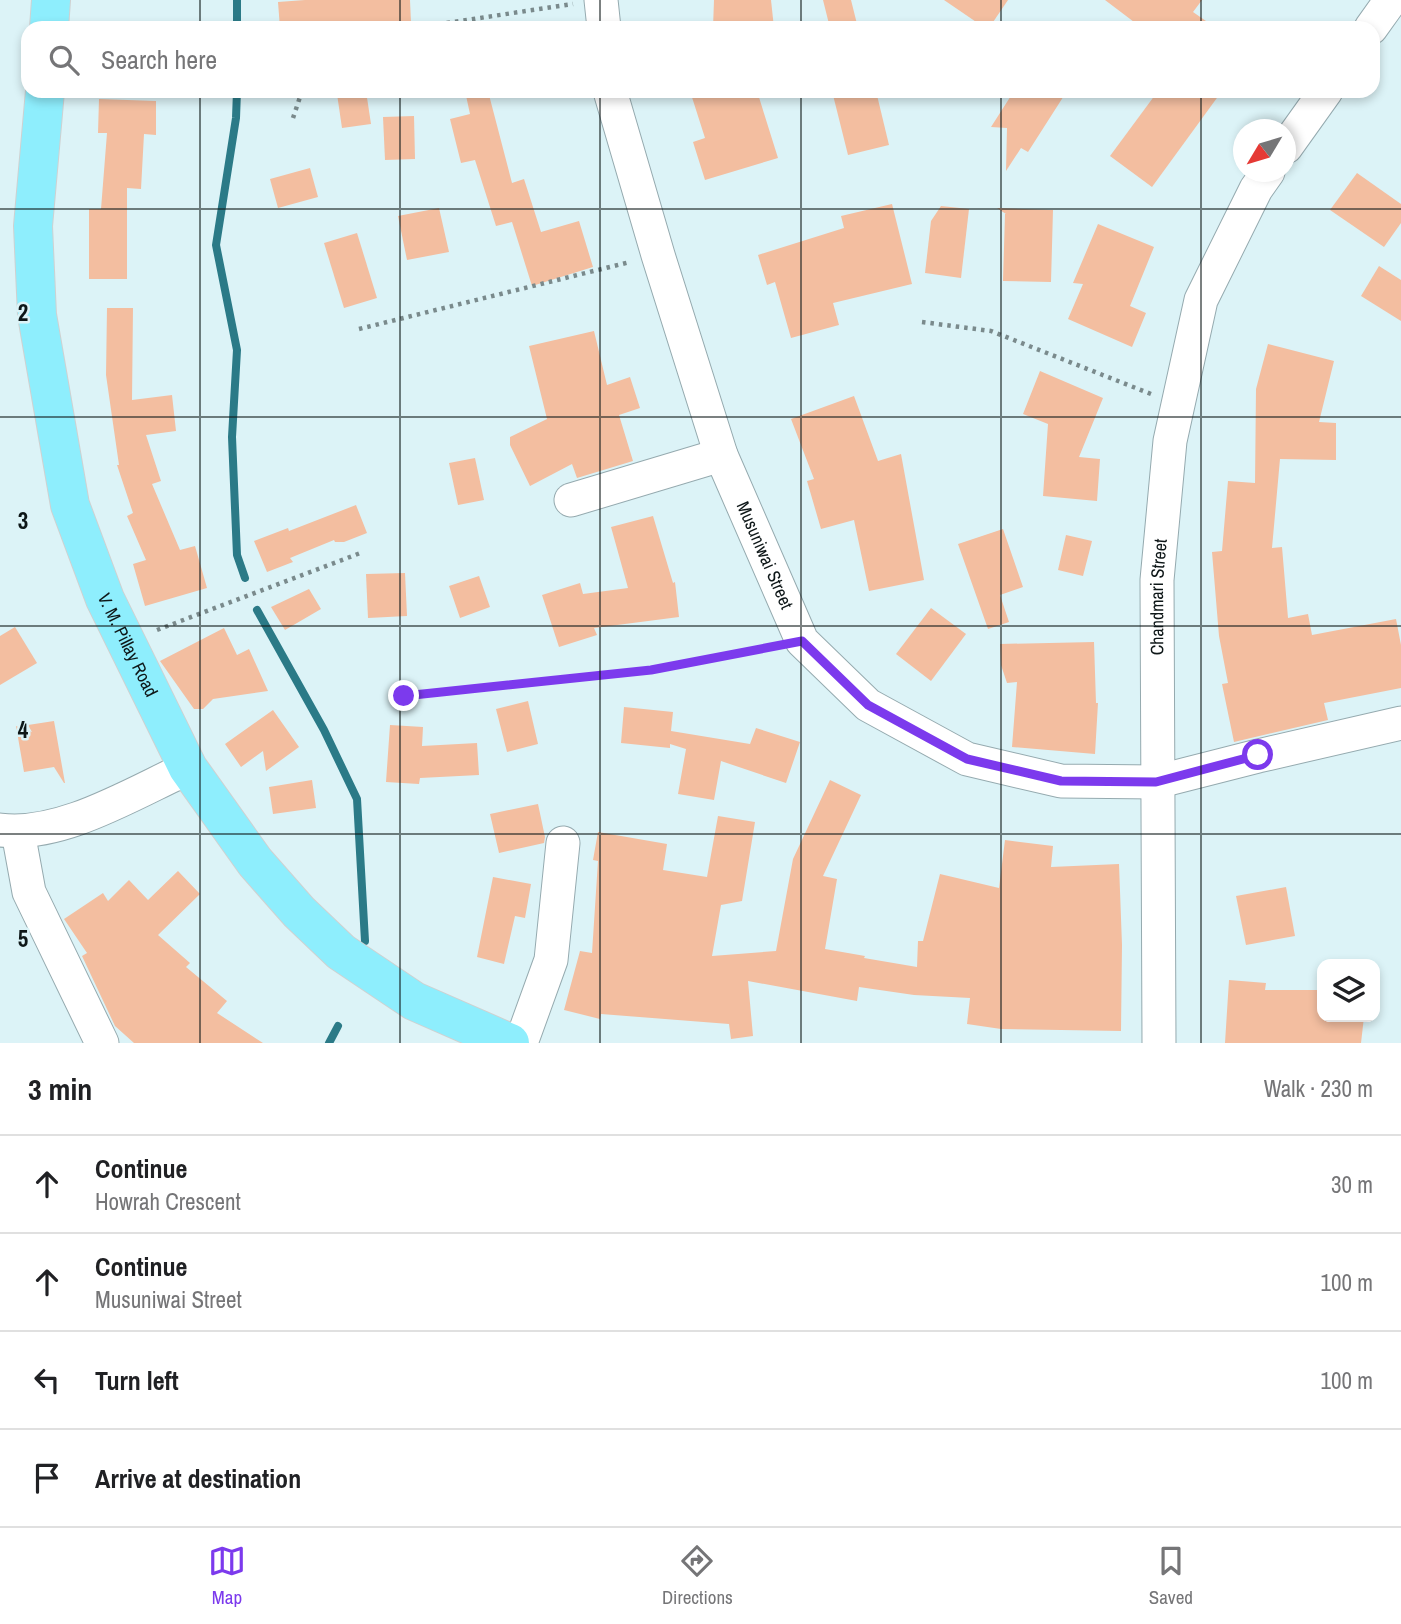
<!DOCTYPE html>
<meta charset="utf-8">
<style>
:root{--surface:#fff;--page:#f6f6f6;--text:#202124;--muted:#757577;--line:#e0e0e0;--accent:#7c3aed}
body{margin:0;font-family:"Archivo Narrow",sans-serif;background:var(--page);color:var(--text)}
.controls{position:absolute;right:21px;bottom:21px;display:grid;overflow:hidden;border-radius:14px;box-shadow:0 4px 10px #0003}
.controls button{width:63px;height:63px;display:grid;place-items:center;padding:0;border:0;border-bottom:2px solid var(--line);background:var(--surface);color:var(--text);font:35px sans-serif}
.compass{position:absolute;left:1233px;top:119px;width:63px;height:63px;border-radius:50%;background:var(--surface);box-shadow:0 4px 10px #0003;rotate:232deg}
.stop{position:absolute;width:21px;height:21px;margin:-16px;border:5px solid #7c3aed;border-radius:50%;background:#fff}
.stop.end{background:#7c3aed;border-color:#fff;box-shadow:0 2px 7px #0008}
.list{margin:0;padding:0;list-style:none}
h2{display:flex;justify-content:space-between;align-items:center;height:91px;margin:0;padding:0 28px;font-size:30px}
h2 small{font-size:23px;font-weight:400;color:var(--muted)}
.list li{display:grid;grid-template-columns:46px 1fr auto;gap:21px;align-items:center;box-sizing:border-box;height:98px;padding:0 28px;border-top:2px solid var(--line)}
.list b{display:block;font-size:26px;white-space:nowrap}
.list p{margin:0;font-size:23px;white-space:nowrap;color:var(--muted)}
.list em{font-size:23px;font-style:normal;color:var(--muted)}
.icon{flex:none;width:38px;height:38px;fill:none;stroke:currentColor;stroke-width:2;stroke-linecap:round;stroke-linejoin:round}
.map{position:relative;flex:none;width:1401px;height:1043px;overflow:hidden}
.search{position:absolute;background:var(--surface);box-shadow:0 4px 10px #0003;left:21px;right:21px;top:21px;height:77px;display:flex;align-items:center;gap:18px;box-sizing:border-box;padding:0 24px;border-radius:21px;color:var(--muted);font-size:26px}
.sheet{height:483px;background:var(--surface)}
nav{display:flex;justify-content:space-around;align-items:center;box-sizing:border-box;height:98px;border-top:2px solid var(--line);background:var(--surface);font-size:19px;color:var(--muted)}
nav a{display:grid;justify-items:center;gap:4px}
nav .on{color:var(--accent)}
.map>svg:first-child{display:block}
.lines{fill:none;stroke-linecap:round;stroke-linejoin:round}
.stream{stroke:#2b7a87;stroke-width:8}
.building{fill:#f3bea0}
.minor-casing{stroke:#95aaaf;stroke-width:35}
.major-casing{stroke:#cfd1d1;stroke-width:40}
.path{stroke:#7a8a8c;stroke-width:4.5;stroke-dasharray:3.5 5;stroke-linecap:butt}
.minor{stroke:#fff;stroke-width:33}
.major{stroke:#8eeefd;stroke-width:38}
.route{stroke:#7c3aed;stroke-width:9}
.grid{fill:none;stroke:#0e1718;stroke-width:2;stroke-opacity:0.55}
.labels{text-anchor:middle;stroke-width:5;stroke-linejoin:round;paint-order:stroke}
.street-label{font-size:18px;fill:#0e1718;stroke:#dcf3f7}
.grid-label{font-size:23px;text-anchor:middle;font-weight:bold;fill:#0e1718;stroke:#dcf3f7;stroke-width:5;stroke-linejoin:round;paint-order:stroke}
</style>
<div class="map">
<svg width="1401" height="1043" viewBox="0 0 1401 1043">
<rect width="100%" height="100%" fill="#dcf3f7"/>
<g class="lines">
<g class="stream">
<polyline points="237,0 237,28"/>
<polyline points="237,91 236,118 216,245 237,350 232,437 237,555 245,578"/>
<polyline points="257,610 324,730 357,799 365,941"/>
<polyline points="329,1043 338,1026"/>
</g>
</g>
<g class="building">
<polygon points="305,0 410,0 411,23 280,28 278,2"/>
<polygon points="714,0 771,0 774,28 713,28"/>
<polygon points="823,0 851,0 858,28 830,28"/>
<polygon points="944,0 1008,0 989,28 985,28"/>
<polygon points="1105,0 1202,0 1193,12 1216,28 1142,28"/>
<polygon points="366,91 371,124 342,128 337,94"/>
<polygon points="465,91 488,91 512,183 524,179 541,232 579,221 593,267 532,286 512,222 496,226 475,160 461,163 450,119 470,114"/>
<polygon points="690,91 757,91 778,158 705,180 693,142 705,138"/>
<polygon points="832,91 876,91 889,145 848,155"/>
<polygon points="1014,91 1067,91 1028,152 1021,148 1006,171 1007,128 991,127"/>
<polygon points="1158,91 1222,91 1152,187 1110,156"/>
<polygon points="99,99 156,101 156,135 144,134 141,189 127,188 127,279 89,279 89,209 101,209 107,133 98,133"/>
<polygon points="414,116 415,159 385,160 383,117"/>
<polygon points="310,168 318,197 278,208 270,179"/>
<polygon points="1357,173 1401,204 1401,223 1384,247 1330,210"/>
<polygon points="892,204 912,284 833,303 839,325 791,338 775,282 767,285 758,255 844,228 841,216"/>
<polygon points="941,206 969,209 961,278 925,273 931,221"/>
<polygon points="439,208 449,252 407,260 398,216"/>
<polygon points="997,208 1053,210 1051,282 1003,281 1005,214 1006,214"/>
<polygon points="1098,224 1154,247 1130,306 1146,313 1132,347 1068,319 1083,284 1073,283"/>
<polygon points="357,233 377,298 344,308 324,243"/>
<polygon points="1379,266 1401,280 1401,321 1361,296"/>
<polygon points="107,308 133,308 132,400 172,395 176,431 146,435 161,481 152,484 180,550 195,546 207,588 145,606 133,564 146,560 127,516 133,513 117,465 119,465 106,375"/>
<polygon points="594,331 607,385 630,377 640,408 619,415 633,461 577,478 572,464 530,486 510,445 510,437 547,419 529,346"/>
<polygon points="1268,344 1334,361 1319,422 1336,423 1336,460 1280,459 1272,548 1282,547 1288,618 1308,614 1312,635 1396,619 1401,645 1401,688 1324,703 1328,720 1234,742 1222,684 1228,683 1219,636 1212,552 1222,551 1228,481 1255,483 1256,389"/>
<polygon points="1040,371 1103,398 1079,457 1100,459 1097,501 1043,496 1048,424 1023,414"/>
<polygon points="854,396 878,461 901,454 924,580 869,591 854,520 821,529 807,481 814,479 791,419"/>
<polygon points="475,458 484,500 458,505 449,463"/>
<polygon points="356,505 367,533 344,542 335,542 334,540 290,558 293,562 267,572 254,541 288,528 289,531"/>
<polygon points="653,516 673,583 675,582 679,617 594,628 597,635 559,647 542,595 580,583 583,594 628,588 611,527"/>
<polygon points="1003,529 1023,587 1000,595 1009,622 988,629 958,544"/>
<polygon points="1066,535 1092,541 1083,576 1058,570"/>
<polygon points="405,573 407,616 368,618 366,574"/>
<polygon points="479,576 490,607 460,618 449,586"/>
<polygon points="309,589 321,609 285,630 271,607"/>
<polygon points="931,608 966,634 931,681 896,654"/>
<polygon points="15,627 37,663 0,685 0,636"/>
<polygon points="224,628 237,655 249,649 268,691 213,699 203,709 194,709 160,661"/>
<polygon points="1094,642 1096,703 1098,703 1095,754 1012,747 1017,682 1007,683 1001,665 1000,644"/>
<polygon points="528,701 538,744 507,752 496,709"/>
<polygon points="624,707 673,712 671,731 750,744 756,728 800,742 786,783 721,761 714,800 678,794 686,749 670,744 670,748 621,743"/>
<polygon points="273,710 299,747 266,771 263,751 241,767 225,744"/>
<polygon points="54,721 65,783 64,783 54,767 24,772 16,726 32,732 28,725"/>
<polygon points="390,725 423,727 422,746 477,743 479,775 420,778 419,784 386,782"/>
<polygon points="312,780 316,808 273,814 269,787"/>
<polygon points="830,780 861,795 823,876 837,879 825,949 865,956 864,958 917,967 918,941 923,941 940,874 999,888 1005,840 1053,846 1051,867 1119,864 1122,945 1121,1031 1001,1029 967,1024 970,998 914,995 859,987 857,1001 748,981 753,1036 731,1039 729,1024 601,1014 600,1019 564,1010 580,951 592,953 598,861 593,860 598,832 667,844 663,870 707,877 718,816 755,822 742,901 721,905 712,956 776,951 793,859"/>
<polygon points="538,804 545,837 544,843 499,853 490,814"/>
<polygon points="178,871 200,894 158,935 190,963 186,967 227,1001 217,1013 263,1043 134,1043 115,1026 82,956 87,953 64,919 103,893 108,901 129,880 148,900"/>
<polygon points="493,877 531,884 525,918 515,916 504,964 477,957"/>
<polygon points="1286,887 1295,936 1246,945 1236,896"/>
<polygon points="1229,980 1266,983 1265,990 1320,990 1320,1017 1364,1017 1361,1043 1225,1043"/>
</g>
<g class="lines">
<defs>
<g id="minor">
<polyline points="601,0 604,28"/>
<polyline points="1371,28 1391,0"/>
<path id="s1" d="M 610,91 L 658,255 L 721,455 L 802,641 L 868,705 L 967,759 L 1061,781 L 1156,782 L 1258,756 L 1401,723"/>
<polyline points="1286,147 1326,91"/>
<polyline points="571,500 721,455"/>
<path d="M 0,830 C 61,838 133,793 188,768"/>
<polyline points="18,832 29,892 102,1043"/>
<polyline points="521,1043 551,960 563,843"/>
<path id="s2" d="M 1159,1043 L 1157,580 L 1170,441 L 1201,300 L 1256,189 L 1268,172"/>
</g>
<g id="major">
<polyline points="49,28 51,0"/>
<path id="s3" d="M 45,91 L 33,226 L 37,315 L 70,505 L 105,599 L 188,768 L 255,862 L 299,912 L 341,952 L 414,1001 L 510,1043"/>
</g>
</defs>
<use href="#minor" class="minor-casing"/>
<use href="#major" class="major-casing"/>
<g class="path">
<polyline points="413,28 573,4"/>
<polyline points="293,118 302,91"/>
<polyline points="922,322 991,331 1151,394"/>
<polyline points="359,329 630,262"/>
<polyline points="157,630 363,552"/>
<polyline points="403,697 651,670 773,646"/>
</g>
<use href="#minor" class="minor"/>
<use href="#major" class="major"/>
</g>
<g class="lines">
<polyline class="route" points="404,696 651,670 802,641 868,705 967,759 1061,781 1156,782 1258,755"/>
</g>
<path class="grid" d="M 200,0 L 200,28M 400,0 L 400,28M 600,0 L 600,28M 801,0 L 801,28M 1001,0 L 1001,28M 1201,0 L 1201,28M 200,91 L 200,1043M 400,91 L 400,1043M 600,91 L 600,1043M 801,91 L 801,1043M 1001,91 L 1001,1043M 1201,91 L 1201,1043M 0,209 L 1401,209M 0,417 L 1401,417M 0,626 L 1401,626M 0,834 L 1401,834"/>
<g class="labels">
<g class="street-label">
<text dy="6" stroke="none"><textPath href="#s1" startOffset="490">Musuniwai Street</textPath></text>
<text dy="6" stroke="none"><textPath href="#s2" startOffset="446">Chandmari Street</textPath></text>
<text dy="6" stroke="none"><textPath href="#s3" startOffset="569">V. M. Pillay Road</textPath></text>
</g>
</g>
<g class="grid-label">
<text x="23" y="321">2</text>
<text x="23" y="529">3</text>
<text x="23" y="738">4</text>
<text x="23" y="947">5</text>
</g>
</svg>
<div class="controls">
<button><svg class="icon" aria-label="layers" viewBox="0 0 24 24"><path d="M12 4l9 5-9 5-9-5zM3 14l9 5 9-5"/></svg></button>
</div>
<svg class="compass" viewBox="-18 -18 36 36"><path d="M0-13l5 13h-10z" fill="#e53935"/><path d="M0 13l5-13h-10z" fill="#757577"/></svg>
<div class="stop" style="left:1258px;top:755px"></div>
<div class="stop end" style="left:404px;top:696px"></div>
<div class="search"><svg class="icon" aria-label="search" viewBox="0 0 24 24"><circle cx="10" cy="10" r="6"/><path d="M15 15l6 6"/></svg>Search here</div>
</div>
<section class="sheet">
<h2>3 min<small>Walk · 230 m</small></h2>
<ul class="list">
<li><svg class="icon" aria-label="ahead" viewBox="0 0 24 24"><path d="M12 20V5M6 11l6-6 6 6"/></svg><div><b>Continue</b><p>Howrah Crescent</p></div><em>30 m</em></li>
<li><svg class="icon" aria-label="ahead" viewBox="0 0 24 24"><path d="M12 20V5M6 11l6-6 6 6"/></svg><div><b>Continue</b><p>Musuniwai Street</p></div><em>100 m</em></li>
<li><svg class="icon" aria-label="left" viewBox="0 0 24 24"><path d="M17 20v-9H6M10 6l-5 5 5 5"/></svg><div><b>Turn left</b></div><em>100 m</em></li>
<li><svg class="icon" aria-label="arrive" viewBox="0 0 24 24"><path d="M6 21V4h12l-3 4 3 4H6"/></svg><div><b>Arrive at destination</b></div></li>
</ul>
</section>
<nav>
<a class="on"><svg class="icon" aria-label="map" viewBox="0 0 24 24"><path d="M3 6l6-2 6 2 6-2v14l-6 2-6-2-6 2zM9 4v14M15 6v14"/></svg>Map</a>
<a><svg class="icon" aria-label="directions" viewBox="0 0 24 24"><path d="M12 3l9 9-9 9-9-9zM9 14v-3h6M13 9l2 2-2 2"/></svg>Directions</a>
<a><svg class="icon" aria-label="saved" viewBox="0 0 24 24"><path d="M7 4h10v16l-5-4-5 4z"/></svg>Saved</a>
</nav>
